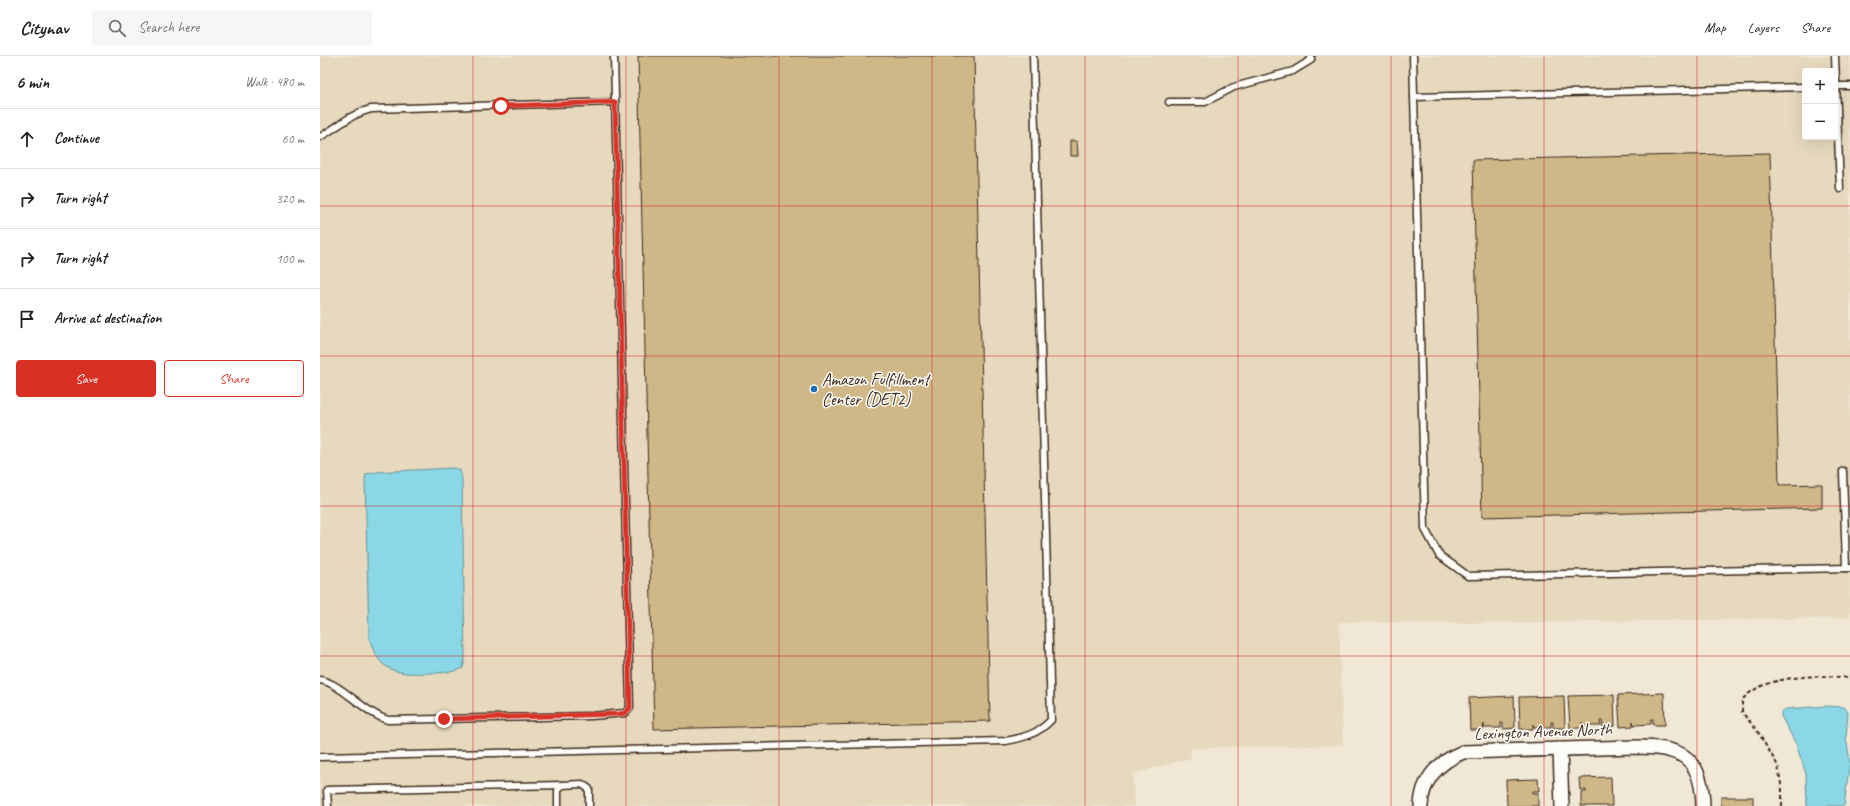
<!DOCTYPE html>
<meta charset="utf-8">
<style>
:root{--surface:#fff;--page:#f6f6f6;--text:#202124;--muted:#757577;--line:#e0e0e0;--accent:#d93025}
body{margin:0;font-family:Caveat,sans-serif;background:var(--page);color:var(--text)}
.controls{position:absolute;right:12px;top:12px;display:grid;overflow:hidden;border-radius:4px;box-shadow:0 4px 16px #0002}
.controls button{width:36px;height:36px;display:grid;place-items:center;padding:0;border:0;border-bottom:1px solid var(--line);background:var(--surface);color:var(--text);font:20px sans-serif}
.stop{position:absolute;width:12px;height:12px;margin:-9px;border:3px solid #d93025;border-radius:50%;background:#fff}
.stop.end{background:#d93025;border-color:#fff;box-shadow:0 1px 4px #0008}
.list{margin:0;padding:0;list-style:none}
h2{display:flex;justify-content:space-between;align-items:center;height:52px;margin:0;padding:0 16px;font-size:17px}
h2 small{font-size:13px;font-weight:400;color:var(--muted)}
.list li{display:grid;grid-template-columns:26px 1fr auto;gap:12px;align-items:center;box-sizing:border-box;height:60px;padding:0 16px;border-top:1px solid var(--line)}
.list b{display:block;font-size:15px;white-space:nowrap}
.list em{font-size:13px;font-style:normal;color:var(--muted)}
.actions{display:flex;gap:8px;padding:12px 16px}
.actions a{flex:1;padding:9px 0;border:1px solid var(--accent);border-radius:4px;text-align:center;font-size:14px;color:var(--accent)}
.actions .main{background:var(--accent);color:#fff}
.icon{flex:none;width:22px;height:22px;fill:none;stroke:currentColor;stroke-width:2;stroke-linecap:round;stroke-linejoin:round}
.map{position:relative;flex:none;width:1530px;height:750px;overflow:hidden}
header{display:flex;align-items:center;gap:24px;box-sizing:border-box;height:56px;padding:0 20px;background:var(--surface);border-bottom:1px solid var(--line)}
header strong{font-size:19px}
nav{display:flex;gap:22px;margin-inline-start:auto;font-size:14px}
.search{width:280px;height:36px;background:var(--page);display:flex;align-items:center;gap:10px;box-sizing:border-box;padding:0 14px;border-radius:4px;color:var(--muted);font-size:15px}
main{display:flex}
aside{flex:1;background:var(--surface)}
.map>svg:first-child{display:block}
.built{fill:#e6d9be;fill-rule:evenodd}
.water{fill:#89d7e7;stroke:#6a9297}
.building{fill:#d0b787;stroke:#3b2a1e}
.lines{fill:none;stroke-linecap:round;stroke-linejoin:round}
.service-casing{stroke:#3b2a1e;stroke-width:9}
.minor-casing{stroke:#3b2a1e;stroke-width:16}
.path{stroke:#3b2a1e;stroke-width:2;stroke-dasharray:4 3;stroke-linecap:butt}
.service{stroke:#fdfcf7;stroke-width:6}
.minor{stroke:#fdfcf7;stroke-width:13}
.route{stroke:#d93025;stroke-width:5}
.grid{fill:none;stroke:#d62828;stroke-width:1;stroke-opacity:0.55}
.poi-dot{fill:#1f6fb2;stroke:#fdfcf7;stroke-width:1.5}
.labels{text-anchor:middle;stroke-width:3;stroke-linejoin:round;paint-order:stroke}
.poi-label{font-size:17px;fill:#3b2a1e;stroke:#fdfcf7;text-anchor:start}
.street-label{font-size:17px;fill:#3b2a1e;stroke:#fdfcf7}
</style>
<header>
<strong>Citynav</strong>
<div class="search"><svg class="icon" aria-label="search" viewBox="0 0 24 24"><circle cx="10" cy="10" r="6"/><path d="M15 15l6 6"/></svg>Search here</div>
<nav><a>Map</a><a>Layers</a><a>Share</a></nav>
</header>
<main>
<aside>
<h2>6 min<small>Walk · 480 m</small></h2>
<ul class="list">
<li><svg class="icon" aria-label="ahead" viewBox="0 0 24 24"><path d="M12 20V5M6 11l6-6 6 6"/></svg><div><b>Continue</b></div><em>60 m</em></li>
<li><svg class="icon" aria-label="right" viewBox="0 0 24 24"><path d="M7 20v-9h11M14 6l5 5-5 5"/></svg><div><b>Turn right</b></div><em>320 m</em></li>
<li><svg class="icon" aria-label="right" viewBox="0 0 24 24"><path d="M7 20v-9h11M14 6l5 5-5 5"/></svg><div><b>Turn right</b></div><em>100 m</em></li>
<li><svg class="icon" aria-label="arrive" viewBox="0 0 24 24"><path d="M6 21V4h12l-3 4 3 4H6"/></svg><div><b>Arrive at destination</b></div></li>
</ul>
<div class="actions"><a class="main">Save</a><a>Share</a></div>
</aside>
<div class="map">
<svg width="1530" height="750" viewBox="0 0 1530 750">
<rect width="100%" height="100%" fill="#f0e7d5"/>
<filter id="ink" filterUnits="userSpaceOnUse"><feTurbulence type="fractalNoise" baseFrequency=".025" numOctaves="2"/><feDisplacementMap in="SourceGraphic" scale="8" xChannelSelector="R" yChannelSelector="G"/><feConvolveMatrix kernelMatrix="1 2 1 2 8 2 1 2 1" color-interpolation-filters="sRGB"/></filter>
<g filter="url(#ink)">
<path class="built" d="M 0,0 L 1530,0 L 1530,562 L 1141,567 L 1019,566 L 1023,689 L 871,692 L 871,702 L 813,718 L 814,750 L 0,750 ZM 1485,15 L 1515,15 L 1515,81 L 1485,81 Z"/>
<g class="water">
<path d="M 133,412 L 140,414 L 142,422 L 145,602 L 143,612 C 132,617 121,617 109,617 C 77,619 57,616 49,580 L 45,424 L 46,418 L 56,416 Z"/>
<polygon points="1507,650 1524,651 1528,656 1526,682 1530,705 1524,750 1487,750 1486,718 1476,688 1461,660 1461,656 1466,653"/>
</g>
<g class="building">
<polygon points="318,0 654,0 670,665 334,673"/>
<polygon points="750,85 757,85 758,100 750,100"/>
<polygon points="1450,97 1459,429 1502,428 1502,452 1162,461 1153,104"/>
<polygon points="1344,637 1345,669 1333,669 1333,663 1331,663 1331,668 1314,669 1313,665 1313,670 1300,671 1298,639"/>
<polygon points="1294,639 1295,670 1283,671 1282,665 1280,665 1281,670 1264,670 1262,666 1263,672 1250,672 1248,640"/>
<polygon points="1194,640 1195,672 1183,673 1183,667 1181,667 1181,672 1164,672 1164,668 1163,674 1150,674 1149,642"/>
<polygon points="1244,640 1245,672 1233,672 1233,666 1231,666 1231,671 1214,671 1213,668 1213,673 1200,673 1199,641"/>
<polygon points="1291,721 1292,750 1261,750 1261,736 1266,736 1266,734 1260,734 1259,722"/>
<polygon points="1218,723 1219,735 1212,735 1212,737 1218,737 1218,750 1187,750 1186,724"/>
<rect x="1401" y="741" width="32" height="9"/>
</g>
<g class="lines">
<defs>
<g id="service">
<polyline points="1093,0 1105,473 1119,499 1148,520 1530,512"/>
<polyline points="1515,0 1520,133"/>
<polyline points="1515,30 1530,30"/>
<polyline points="1094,41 1485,31"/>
<polyline points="849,46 885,46 914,31 973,15 991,4 991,0"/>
<path d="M 0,81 C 18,71 30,58 51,53 L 295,46"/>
<polyline points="1523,415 1526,512"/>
<path d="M 0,624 C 21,627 44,657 68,664 L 271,660 L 305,657 L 310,652 L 294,0"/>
<path d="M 0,701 L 685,685 C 703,682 718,678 731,664 L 713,0"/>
<polyline points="8,750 7,734 242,729"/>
<polyline points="238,750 238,734 242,729 262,728 269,733 269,750"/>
</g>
<g id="minor">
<polyline points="1240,693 1242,750"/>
<path d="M 1101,750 C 1102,723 1119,706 1143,696 L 1315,691 C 1361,691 1382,700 1383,750"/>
</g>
</defs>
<use href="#service" class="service-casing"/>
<use href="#minor" class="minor-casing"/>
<path class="path" d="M 1462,750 L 1462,734 L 1458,710 L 1438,676 L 1422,656 L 1422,644 C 1442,619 1500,618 1530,622"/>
<use href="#service" class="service"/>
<use href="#minor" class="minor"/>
</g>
</g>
<g class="lines" filter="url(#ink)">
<polyline class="route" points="124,663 299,658 305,657 310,652 295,46 181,50"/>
</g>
<path class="grid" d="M 153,0 L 153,750M 306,0 L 306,750M 459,0 L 459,750M 612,0 L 612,750M 765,0 L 765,750M 918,0 L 918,750M 1071,0 L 1071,750M 1224,0 L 1224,750M 1377,0 L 1377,750M 0,150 L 1530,150M 0,300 L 1530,300M 0,450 L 1530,450M 0,600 L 1530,600"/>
<circle class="poi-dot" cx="494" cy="333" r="4"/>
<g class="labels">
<g class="poi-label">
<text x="502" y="329">Amazon Fulfillment<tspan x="502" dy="20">Center (DET2)</tspan></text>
</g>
<g class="street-label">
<text transform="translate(1223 675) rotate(-2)" y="6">Lexington Avenue North</text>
</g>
</g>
</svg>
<div class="controls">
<button>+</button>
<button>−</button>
</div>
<div class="stop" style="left:181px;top:50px"></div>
<div class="stop end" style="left:124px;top:663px"></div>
</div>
</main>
